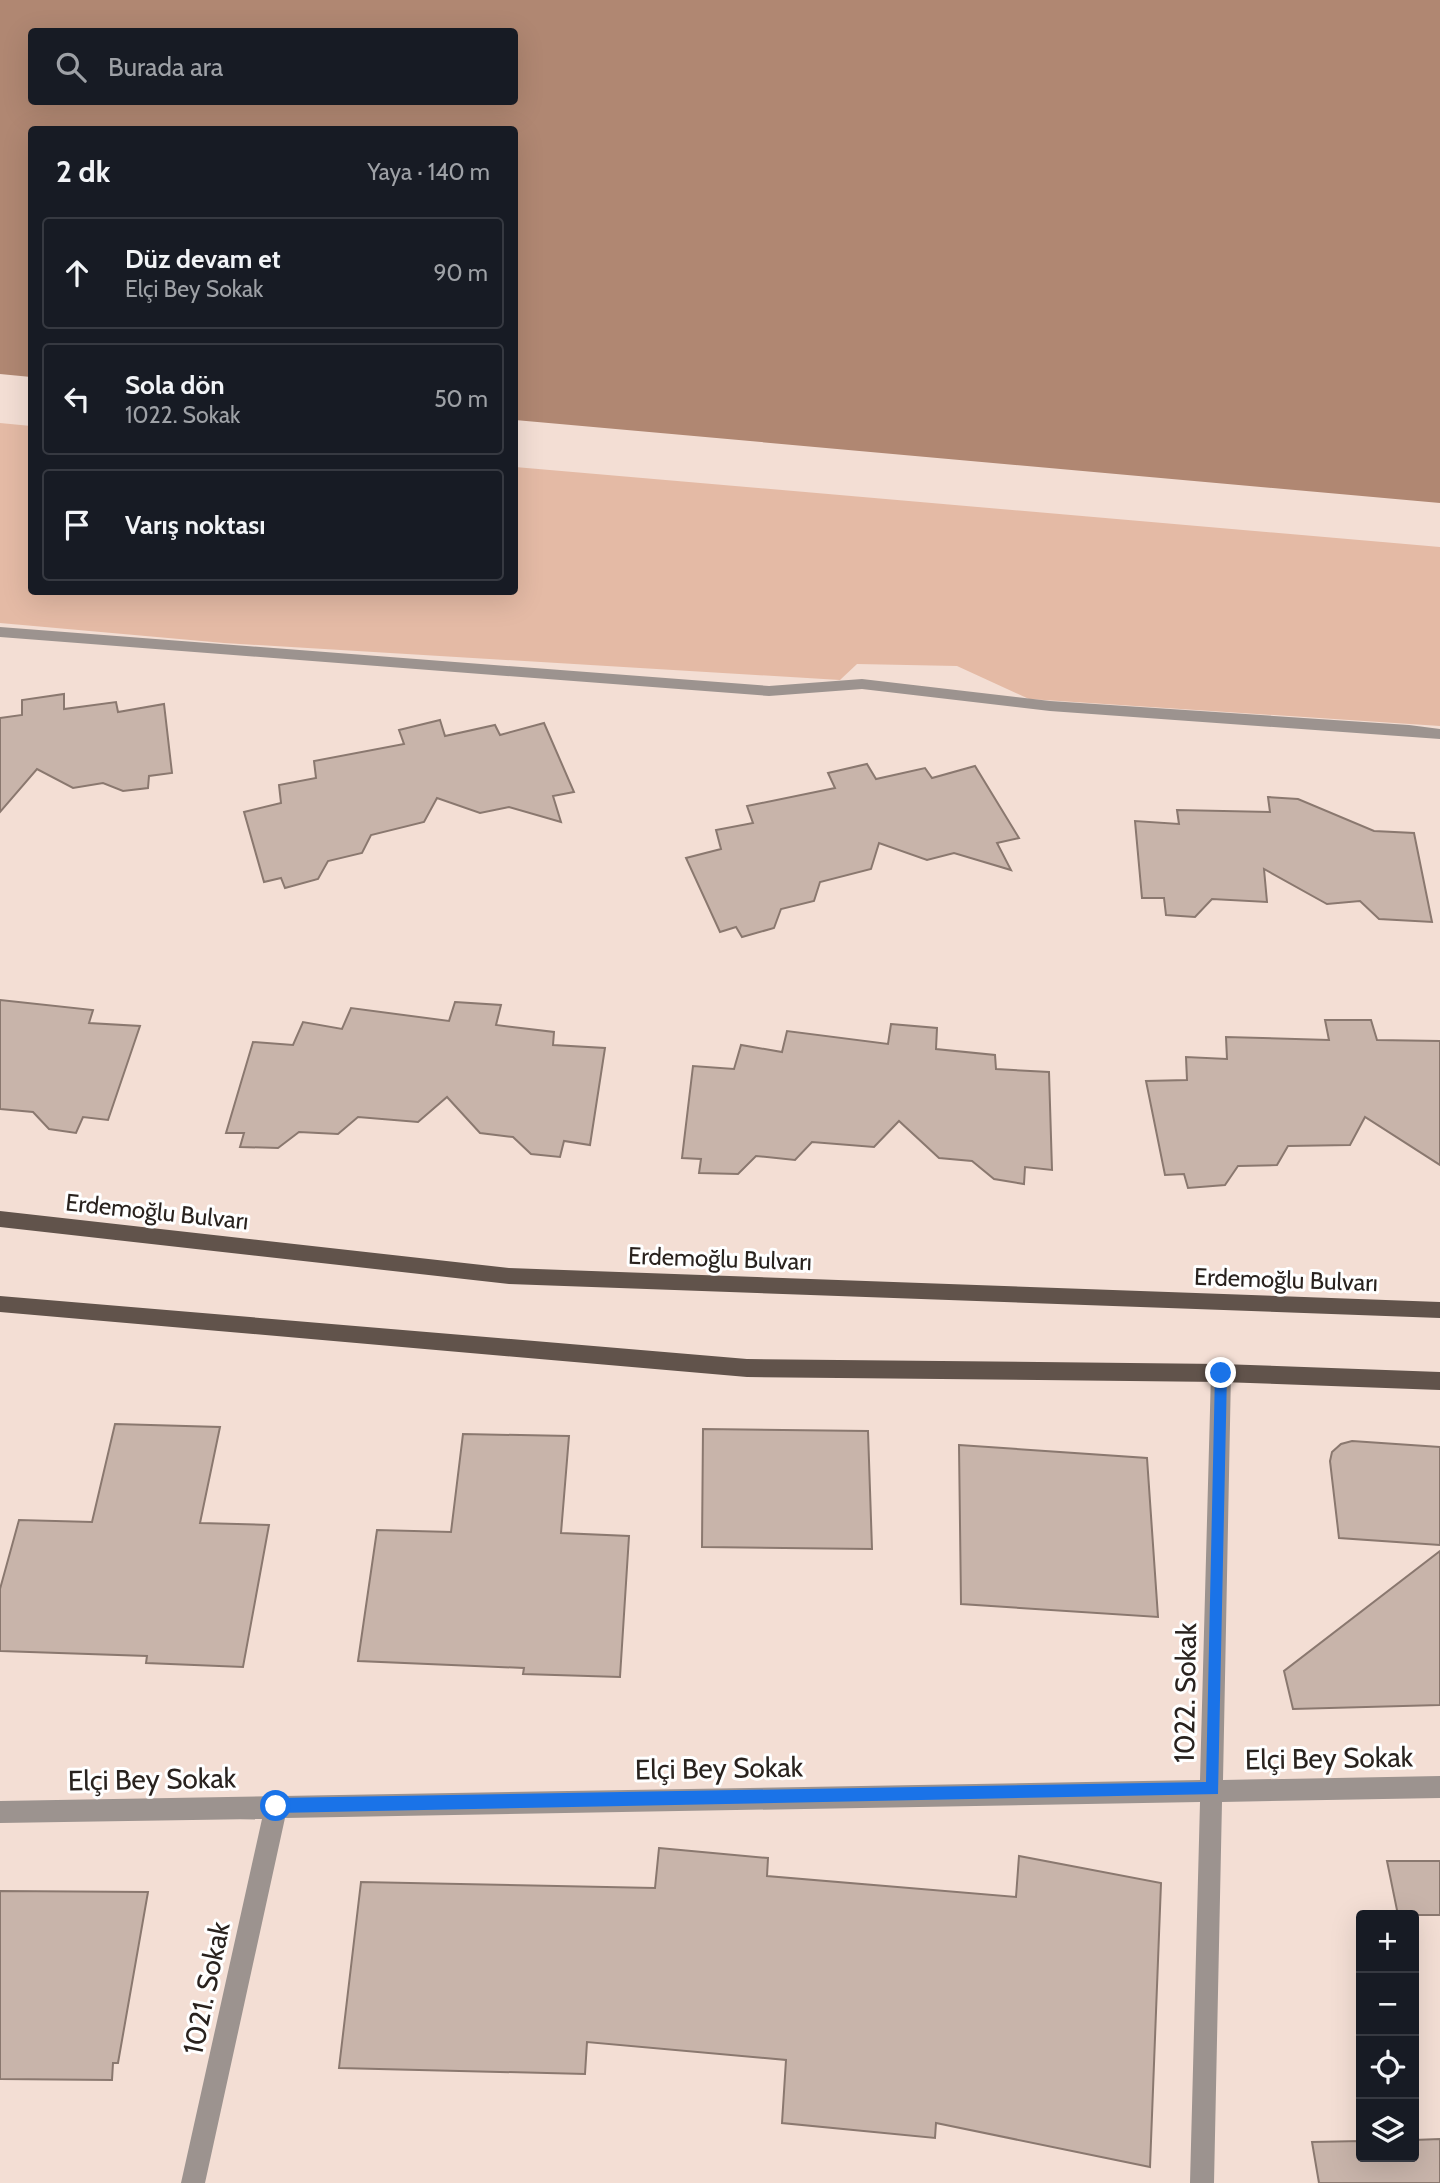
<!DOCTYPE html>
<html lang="tr">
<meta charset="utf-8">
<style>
:root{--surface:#171b24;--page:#242831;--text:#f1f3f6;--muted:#9ea1a6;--line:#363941}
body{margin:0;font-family:Cabin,sans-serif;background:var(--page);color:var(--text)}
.controls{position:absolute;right:21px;bottom:21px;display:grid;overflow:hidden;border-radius:7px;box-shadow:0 7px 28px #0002}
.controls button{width:63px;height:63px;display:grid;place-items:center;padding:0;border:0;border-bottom:2px solid var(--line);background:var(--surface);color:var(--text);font:35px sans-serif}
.stop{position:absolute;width:21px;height:21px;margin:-16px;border:5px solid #1a73e8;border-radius:50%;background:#fff}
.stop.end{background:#1a73e8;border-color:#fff;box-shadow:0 2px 7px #0008}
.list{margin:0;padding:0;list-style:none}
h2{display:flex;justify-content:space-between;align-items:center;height:91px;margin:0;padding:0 28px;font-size:30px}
h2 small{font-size:23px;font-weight:400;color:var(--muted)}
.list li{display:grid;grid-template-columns:46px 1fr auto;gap:21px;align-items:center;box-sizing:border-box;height:112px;margin:0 14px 14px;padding:0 14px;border:2px solid var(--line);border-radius:7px}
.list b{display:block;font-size:26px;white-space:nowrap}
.list p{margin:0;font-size:23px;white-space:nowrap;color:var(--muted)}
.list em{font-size:23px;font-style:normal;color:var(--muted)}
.icon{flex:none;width:38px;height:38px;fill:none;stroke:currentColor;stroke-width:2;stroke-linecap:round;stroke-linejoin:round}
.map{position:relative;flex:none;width:1440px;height:2183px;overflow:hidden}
.search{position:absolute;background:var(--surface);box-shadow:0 7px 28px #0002;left:28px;top:28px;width:490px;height:77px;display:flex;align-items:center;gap:18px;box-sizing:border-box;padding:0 24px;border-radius:7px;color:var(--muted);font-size:26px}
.panel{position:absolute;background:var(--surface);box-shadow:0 7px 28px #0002;left:28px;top:126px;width:490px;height:469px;border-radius:7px}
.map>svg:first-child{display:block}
.green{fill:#e4baa5}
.water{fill:#b08772;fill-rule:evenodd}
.building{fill:#c8b4aa;stroke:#8a786f;stroke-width:2}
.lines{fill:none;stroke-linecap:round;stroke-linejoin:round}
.minor{fill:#9c938f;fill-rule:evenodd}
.major{fill:#61534b;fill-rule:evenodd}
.route{fill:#1a73e8}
.labels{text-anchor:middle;stroke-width:6;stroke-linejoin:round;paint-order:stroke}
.street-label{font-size:24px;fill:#29221e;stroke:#fff}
.near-street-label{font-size:28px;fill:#29221e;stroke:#fff}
</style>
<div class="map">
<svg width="1440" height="2183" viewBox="0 0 1440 2183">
<rect width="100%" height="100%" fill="#f3ded4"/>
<polygon class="green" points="0,423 31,426 32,592 514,592 515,467 1440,547 1440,726 1029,699 957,666 857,664 840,680 224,643 0,623"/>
<path class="water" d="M 0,0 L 1440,0 L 1440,503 L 515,420 L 514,130 L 32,130 L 31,377 L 0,374 ZM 32,32 L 514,32 L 514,102 L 32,102 Z"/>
<g class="building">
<polygon points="64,694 64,709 116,702 118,712 164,704 172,773 149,776 148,788 123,791 103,783 73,788 37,769 0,812 0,718 22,715 22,700"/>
<polygon points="440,720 445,736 495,725 500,735 544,723 574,792 553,796 561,822 509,807 480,813 437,798 424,822 371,835 362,853 328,861 318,879 285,888 281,878 264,882 244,812 281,803 279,785 316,778 314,761 404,744 399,730"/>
<polygon points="867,764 876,779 925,768 932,778 975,766 1019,838 997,843 1011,870 954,853 927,860 879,843 871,869 820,882 814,901 781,909 774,928 742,937 736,927 720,932 686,858 721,849 716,830 753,823 747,806 835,788 828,773"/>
<polygon points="1268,797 1298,799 1374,831 1414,833 1432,922 1379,919 1360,901 1327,904 1264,869 1267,902 1212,899 1195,917 1166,915 1164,898 1142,898 1135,821 1179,824 1177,810 1270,812"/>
<polygon points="0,1000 93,1010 89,1023 140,1026 108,1120 83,1117 76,1133 49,1129 33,1112 0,1109"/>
<polygon points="455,1002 501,1005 496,1025 554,1032 553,1045 605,1048 590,1145 564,1141 560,1157 531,1154 513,1137 480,1133 447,1097 418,1122 358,1117 338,1134 299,1132 278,1148 240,1147 244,1133 226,1133 253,1042 293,1045 303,1022 342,1029 351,1008 449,1021"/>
<polygon points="1325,1020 1371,1020 1377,1040 1440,1041 1440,1165 1365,1117 1350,1145 1288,1146 1277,1165 1238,1166 1225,1185 1188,1188 1184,1174 1165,1175 1146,1081 1187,1080 1186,1057 1227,1059 1226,1037 1329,1040"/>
<polygon points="891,1024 937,1028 936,1049 995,1055 996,1069 1049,1072 1052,1170 1025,1167 1024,1184 994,1179 972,1161 939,1158 899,1121 874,1147 812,1142 795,1160 756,1156 738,1174 699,1173 701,1159 682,1158 693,1066 734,1069 741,1045 782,1052 787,1031 888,1044"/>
<polygon points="115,1424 220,1427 200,1523 269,1525 243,1667 146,1663 147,1656 0,1651 0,1589 19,1520 92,1522"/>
<polygon points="703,1429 868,1431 872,1549 702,1547"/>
<polygon points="463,1434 569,1436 561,1533 629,1536 620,1677 523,1674 524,1668 358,1661 377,1530 451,1532"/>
<polygon points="1352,1441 1440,1447 1440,1545 1339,1538 1330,1461 1332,1452 1341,1444"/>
<polygon points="959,1445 1147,1458 1158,1617 961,1604"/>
<polygon points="1440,1551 1440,1705 1293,1709 1284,1671"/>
<polygon points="659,1848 768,1858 767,1876 1016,1897 1019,1856 1161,1883 1150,2167 936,2123 935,2138 782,2123 786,2060 587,2042 585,2074 339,2068 361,1882 655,1888"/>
<polygon points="1387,1861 1440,1861 1440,1915 1398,1915"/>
<polygon points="0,1891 148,1892 118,2063 113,2063 112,2080 0,2079"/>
<polygon points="1440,2139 1440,2183 1319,2183 1312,2142 1361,2141 1361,2157 1414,2157 1414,2140"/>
</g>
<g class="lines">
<g class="minor">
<polygon points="0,627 769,686 862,679 1050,701 1409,725 1440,729 1440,739 1050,711 862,689 769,696 0,637"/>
<polygon points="1221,1364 1228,1367 1231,1373 1223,1780 1440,1776 1440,1798 1222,1802 1214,2183 1190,2183 1200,1802 285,1818 205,2183 181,2183 262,1819 0,1823 0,1801 1200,1780 1211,1373 1214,1367"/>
</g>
<g class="major">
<polygon points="0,1211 509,1268 1440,1302 1440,1318 509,1284 0,1227"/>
<polygon points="0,1296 747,1359 1221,1364 1440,1372 1440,1390 1221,1382 747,1377 0,1312"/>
</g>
</g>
<polygon class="route" points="1221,1367 1227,1373 1218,1794 276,1813 271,1811 269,1806 271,1801 276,1798 1206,1782 1215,1373"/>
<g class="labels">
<g class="street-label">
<text transform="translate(157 1212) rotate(6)" y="8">Erdemoğlu Bulvarı</text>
<text transform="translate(720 1259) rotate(2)" y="8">Erdemoğlu Bulvarı</text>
<text transform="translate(1286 1280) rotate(2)" y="8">Erdemoğlu Bulvarı</text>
</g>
<g class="near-street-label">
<text transform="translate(1185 1693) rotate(-89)" y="10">1022. Sokak</text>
<text transform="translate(1329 1758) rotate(-1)" y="10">Elçi Bey Sokak</text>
<text transform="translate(719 1768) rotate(-1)" y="10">Elçi Bey Sokak</text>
<text transform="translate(152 1779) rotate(-1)" y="10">Elçi Bey Sokak</text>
<text transform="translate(206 1988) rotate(-78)" y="10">1021. Sokak</text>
</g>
</g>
</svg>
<div class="controls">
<button>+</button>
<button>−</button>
<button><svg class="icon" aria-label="locate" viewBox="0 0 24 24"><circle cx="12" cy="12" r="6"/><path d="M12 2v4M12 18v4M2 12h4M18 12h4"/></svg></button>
<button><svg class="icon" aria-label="layers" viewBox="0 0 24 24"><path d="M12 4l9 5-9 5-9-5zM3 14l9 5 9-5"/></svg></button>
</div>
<div class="stop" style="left:276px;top:1806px"></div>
<div class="stop end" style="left:1221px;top:1373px"></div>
<div class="search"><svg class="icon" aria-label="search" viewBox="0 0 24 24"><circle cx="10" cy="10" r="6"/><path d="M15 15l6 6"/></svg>Burada ara</div>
<section class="panel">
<h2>2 dk<small>Yaya · 140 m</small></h2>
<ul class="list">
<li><svg class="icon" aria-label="ahead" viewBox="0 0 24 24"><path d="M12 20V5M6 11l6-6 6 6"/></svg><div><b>Düz devam et</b><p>Elçi Bey Sokak</p></div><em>90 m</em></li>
<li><svg class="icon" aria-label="left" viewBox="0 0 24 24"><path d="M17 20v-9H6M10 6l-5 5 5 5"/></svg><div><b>Sola dön</b><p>1022. Sokak</p></div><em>50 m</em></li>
<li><svg class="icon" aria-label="arrive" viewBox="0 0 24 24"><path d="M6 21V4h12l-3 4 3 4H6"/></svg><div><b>Varış noktası</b></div></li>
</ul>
</section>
</div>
